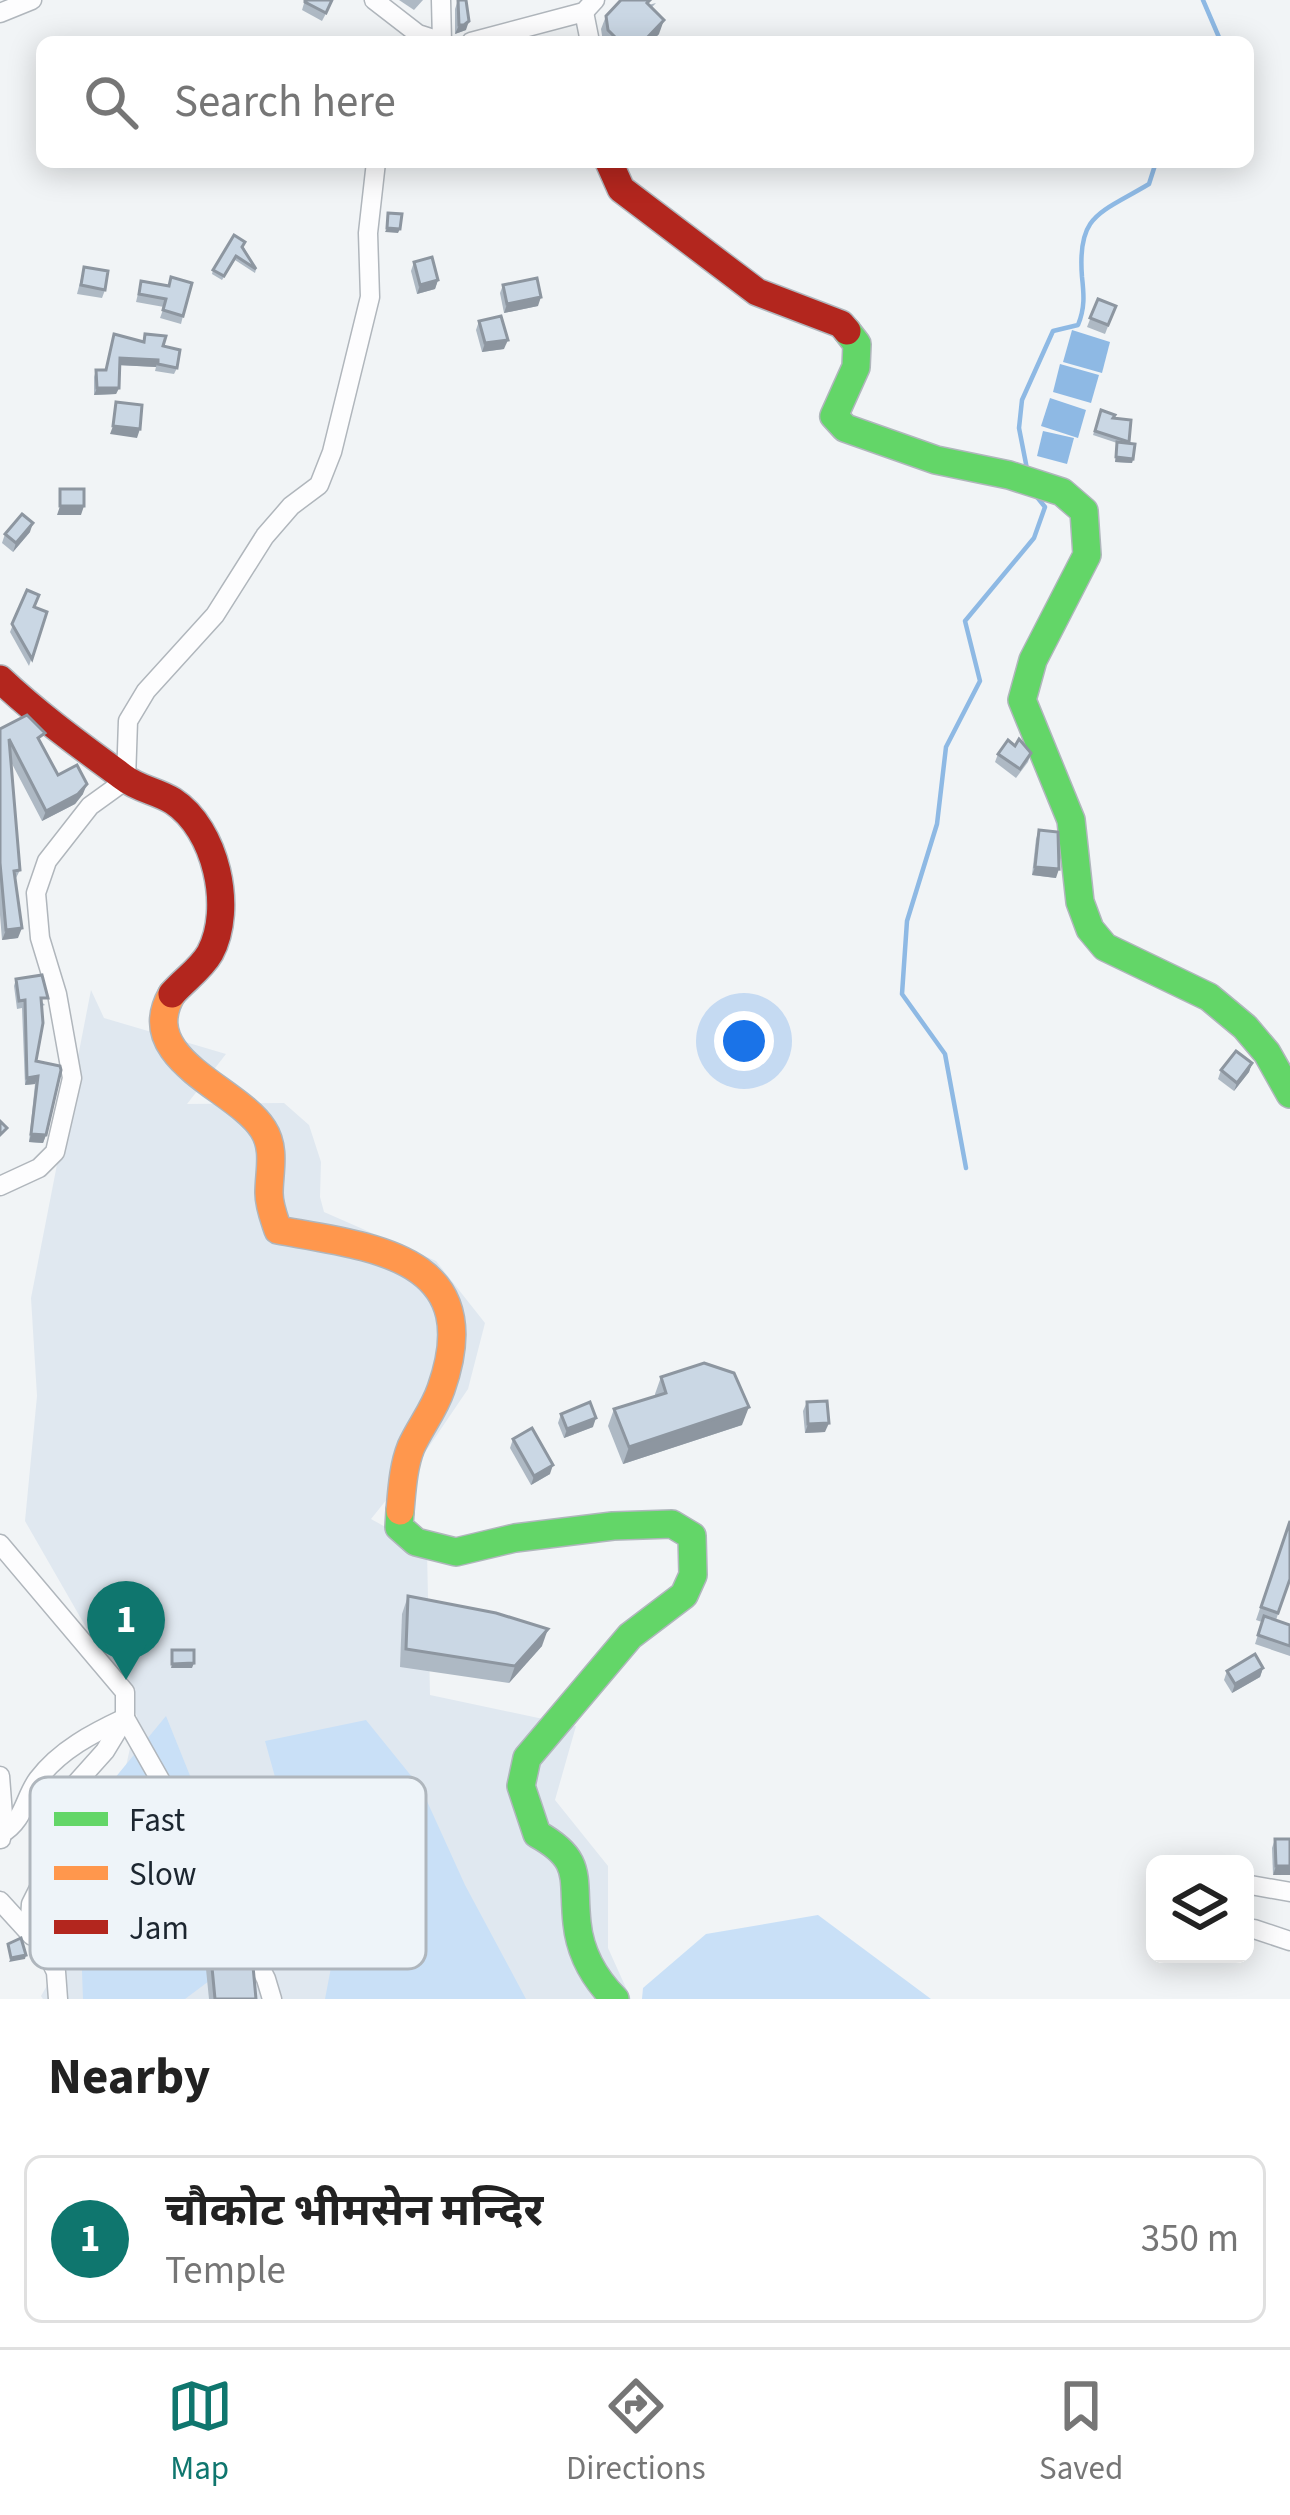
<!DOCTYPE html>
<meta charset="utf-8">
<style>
:root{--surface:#fff;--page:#f2f2f2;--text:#222;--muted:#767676;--line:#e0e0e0;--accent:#0f766e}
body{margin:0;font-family:"Source Sans 3","Noto Sans Devanagari",sans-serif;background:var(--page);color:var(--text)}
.controls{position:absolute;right:36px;bottom:36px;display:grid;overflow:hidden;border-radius:18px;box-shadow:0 6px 30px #0003}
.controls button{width:108px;height:108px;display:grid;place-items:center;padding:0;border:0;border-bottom:3px solid var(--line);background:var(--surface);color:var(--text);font:60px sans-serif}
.you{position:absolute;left:744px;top:1041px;width:42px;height:42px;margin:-30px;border:9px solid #fff;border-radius:50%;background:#1a73e8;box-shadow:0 0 0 18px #1a73e833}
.badge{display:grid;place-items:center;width:78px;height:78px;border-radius:50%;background:var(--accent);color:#fff;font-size:39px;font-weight:700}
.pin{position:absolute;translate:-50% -99px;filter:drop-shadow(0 3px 6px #0008)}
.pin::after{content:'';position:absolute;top:63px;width:42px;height:36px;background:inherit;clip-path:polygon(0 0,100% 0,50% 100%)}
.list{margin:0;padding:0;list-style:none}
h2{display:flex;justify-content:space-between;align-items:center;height:156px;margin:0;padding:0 48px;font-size:51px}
h2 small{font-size:39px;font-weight:400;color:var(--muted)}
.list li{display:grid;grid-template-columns:78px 1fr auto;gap:36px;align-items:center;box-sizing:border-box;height:168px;margin:0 24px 24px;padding:0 24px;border:3px solid var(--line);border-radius:18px}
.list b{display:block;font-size:45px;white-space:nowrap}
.list p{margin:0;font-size:39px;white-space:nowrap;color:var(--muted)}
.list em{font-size:39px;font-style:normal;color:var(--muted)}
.icon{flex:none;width:66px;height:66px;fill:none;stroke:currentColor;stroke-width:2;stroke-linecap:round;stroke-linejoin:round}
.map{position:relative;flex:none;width:1290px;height:1999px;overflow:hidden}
.search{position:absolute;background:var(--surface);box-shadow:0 6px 30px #0003;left:36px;right:36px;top:36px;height:132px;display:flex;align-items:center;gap:30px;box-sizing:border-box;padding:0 42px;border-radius:18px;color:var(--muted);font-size:45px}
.sheet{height:348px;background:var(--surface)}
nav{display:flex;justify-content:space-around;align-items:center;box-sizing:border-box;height:168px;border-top:3px solid var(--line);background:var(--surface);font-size:33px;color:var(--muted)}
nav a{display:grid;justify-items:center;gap:6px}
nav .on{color:var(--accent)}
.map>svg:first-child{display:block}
.built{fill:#e0e8f0}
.green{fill:#c9e0f7}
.water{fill:#8eb9e4}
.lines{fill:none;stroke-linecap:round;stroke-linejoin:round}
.stream{stroke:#8eb9e4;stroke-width:4.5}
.street-casing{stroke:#b0b6bc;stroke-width:21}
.fast-casing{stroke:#b0b6bc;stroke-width:30}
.slow-casing{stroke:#b0b6bc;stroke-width:30}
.jam-casing{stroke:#b0b6bc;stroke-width:30}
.street{stroke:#fdfdfe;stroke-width:18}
.fast{stroke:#63d668;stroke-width:27}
.slow{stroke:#ff974d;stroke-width:27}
.jam{stroke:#b3261e;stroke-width:27}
.wall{fill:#aeb9c4}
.shaded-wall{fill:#8d96a0}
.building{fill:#cad7e4;stroke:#8d96a0;stroke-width:3}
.key{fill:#eef4f9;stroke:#afb6bd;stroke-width:3}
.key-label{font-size:33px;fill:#1c2630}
</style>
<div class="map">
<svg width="1290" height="1999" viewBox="0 0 1290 1999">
<rect width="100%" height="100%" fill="#f1f4f6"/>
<polygon class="built" points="91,990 104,1018 226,1054 187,1104 284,1103 309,1125 321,1162 320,1197 324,1212 436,1261 485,1323 468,1389 428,1448 371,1519 427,1550 430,1695 576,1726 555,1800 608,1866 608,1948 631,1999 43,1999 41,1996 97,1899 137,1716 25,1521 37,1396 31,1298"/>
<g class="green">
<polygon points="166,1716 197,1793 228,1847 248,1934 213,1978 185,1999 83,1999 78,1861 105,1790"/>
<polygon points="366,1720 421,1788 465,1885 526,1999 325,1999 333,1957 292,1838 265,1741"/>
<polygon points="818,1915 931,1999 642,1999 643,1988 706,1934"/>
</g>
<g class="water">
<polygon points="1072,330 1110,342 1102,373 1063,362"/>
<polygon points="1060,364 1099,375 1091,403 1053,392"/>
<polygon points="1050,398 1086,410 1078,438 1041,426"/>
<polygon points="1043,431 1074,438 1067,464 1037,456"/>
</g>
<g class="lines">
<g class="stream">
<polyline points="1203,0 1221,42"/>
<path d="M 1027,469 L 1019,428 L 1022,400 L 1053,331 L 1078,325 C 1085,308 1084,295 1082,277 C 1077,214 1099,214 1149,184 L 1156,162"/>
<polyline points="966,1168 945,1054 902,994 907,921 937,824 946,747 980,681 965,621 1034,538 1045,507 1037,497"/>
</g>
<defs>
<g id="street">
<polyline points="374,0 418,34 443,42"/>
<polyline points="441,0 442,42"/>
<polyline points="584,12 590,42"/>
<polyline points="0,13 32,0"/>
<polyline points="471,42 584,12 595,0"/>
<polyline points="0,1186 39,1168 55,1152 72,1078 57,994 40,938 36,893 47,861 90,806 126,780 128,721 146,691 215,615 265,536 291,506 319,485 332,452 370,297 368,233 376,162"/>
<polyline points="0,1544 125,1692 125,1718 105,1751 71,1789 47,1872 31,1904 30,1919 56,1972 58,1999"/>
<polyline points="0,1776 3,1815 1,1839"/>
<path d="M 1,1834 C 25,1820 24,1798 38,1779 C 60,1750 93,1733 125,1718 L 213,1873 L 266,1979 L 272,1999"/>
<polyline points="1245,1884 1290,1892"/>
<polyline points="0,1901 32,1936"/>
<polyline points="1254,1929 1290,1941"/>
</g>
<g id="fast">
<polyline points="847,331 857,344 856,367 834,416 845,428 936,460 1009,475 1062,492 1084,511 1087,555 1033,660 1022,700 1071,820 1080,902 1090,929 1105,947 1209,997 1245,1027 1267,1053 1290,1094"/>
<path d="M 400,1511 L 399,1527 L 416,1542 L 456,1552 L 515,1538 L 613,1526 L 672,1524 L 692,1536 L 693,1575 L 684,1595 L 630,1636 L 527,1758 L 521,1786 L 537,1834 C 584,1860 572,1877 577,1923 C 580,1953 594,1978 615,1999"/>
</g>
<path id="slow" d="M 172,994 C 134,1059 237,1088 263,1129 C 276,1149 269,1172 269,1193 C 269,1206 274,1218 278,1230 C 372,1247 488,1256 441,1389 C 434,1410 420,1427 411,1447 C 403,1467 402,1490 400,1511"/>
<g id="jam">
<polyline points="609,162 621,189 757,292 841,324 847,331"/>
<path d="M 0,679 C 38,715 81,746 123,777 C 138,789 157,791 173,801 C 216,829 234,908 210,953 C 201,969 184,980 172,994"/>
</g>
</defs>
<use href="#street" class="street-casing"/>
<use href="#fast" class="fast-casing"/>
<use href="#slow" class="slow-casing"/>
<use href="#jam" class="jam-casing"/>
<use href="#street" class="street"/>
<use href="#fast" class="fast"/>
<use href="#slow" class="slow"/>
<use href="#jam" class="jam"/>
</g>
<g class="wall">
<polygon points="305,0 333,0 322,21 302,10"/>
<polygon points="399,0 423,0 414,10"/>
<polygon points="458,0 466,30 455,34 455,9"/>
<polygon points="656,3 651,8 659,34 651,42 603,42 601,29 606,16"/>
<polygon points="243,246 256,269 255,273 235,260 222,280 212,274 213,270"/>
<polygon points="414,262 438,280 435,289 417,294 411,271"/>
<polygon points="84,267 105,290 102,298 77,294"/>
<polygon points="141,281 168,286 183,316 181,324 160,318 164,307 136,302"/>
<polygon points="503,285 538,306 504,313 500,293"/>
<polygon points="1098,299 1116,306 1105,334 1087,327"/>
<polygon points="479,321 504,349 482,352 476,330"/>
<polygon points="145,334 163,346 177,368 174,374 155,371 156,367 119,365 119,388 116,394 94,395 94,377 96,370 105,370 143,341"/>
<polygon points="1101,410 1113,418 1131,420 1128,443 1133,459 1132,463 1115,462 1117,443 1093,435"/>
<polygon points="30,532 13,552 2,543 5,534"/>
<polygon points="27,590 34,607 47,612 29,666 10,632"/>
<polygon points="0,729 41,744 58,775 83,794 75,804 42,821 10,760 20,870 15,880 18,938 2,940 0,915"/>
<polygon points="1031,753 1028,762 1016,778 995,762 998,754"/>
<polygon points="1039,830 1056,878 1032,875 1036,839"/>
<polygon points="16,979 45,1005 42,1006 36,1061 46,1135 43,1143 29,1142 35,1084 25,1085 22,1008 17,1009 14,986"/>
<polygon points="1252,1063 1249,1072 1234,1091 1218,1079 1221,1070"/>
<polygon points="661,1377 742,1425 623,1464 608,1426 614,1409 655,1397 655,1394"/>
<polygon points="807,1402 825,1432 805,1433 803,1411"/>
<polygon points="561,1414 593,1427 564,1438 558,1423"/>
<polygon points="513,1439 550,1474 531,1485 510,1448"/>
<polygon points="1290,1520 1290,1579 1276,1620 1290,1625 1290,1656 1255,1644 1262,1622 1256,1620"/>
<polygon points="408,1596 542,1646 509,1683 400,1667 402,1614"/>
<polygon points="1263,1668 1260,1677 1232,1693 1224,1680 1227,1671"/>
<polygon points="1275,1839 1290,1839 1273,1875 1272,1848"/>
<polygon points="180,1906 227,1968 256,1999 209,1999 205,1959 178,1961 175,1919"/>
</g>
<g class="shaded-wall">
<polygon points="664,20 659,34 651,42 643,42"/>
<polygon points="469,21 466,30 455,34 459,25"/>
<polygon points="387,228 400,229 398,233 385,232"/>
<polygon points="438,280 435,289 417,294 420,285"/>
<polygon points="541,297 538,306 504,313 507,304"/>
<polygon points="508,340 504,349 482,352 485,343"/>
<polygon points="120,358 158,360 156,367 117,365"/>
<polygon points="97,388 119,388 116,394 94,395"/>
<polygon points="113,426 140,429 137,438 110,434"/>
<polygon points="1116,457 1133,459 1132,463 1115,462"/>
<polygon points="60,506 84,506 81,515 57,515"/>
<polygon points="33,523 30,532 13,552 16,543"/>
<polygon points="87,784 83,794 75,804 42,821 46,811"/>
<polygon points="1035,867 1059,869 1056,878 1032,875"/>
<polygon points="22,928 18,938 2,940 6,930"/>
<polygon points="1252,1063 1249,1072 1234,1091 1237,1083"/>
<polygon points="38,1076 35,1084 25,1085 27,1078"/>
<polygon points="31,1134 46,1135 43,1143 29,1142"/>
<polygon points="749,1407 742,1425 623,1464 629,1447"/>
<polygon points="596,1418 593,1427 564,1438 567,1429"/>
<polygon points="829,1423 825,1432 805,1433 808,1424"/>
<polygon points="553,1465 550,1474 531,1485 534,1476"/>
<polygon points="548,1629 542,1646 509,1683 515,1666"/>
<polygon points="194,1663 192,1668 171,1668 172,1664"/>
<polygon points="1263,1668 1260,1677 1232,1693 1235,1684"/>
<polygon points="1276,1866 1290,1866 1290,1875 1273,1875"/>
<polygon points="210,1946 205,1959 178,1961 183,1948"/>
<polygon points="26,1955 25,1959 9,1962 11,1958"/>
</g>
<g class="building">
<polygon points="305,0 332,0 326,13 305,2"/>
<polygon points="458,0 466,0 469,21 464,25 459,25"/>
<polygon points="621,0 650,0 647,3 664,20 643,42 620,42 608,30 606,16"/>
<polygon points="388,213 402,214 400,229 387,228"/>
<polygon points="234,235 245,242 242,247 256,269 236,256 224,276 213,270"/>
<polygon points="432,257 438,280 420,285 414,262"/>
<polygon points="84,267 108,271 105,290 81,285"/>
<polygon points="171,277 192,283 183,316 163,310 166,299 139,294 141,281 169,286"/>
<polygon points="537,278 541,297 507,304 503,285"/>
<polygon points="1098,299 1116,306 1108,325 1090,318"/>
<polygon points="501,316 508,340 485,343 479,321"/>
<polygon points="114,334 144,342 145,334 166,336 163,346 180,350 177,368 158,364 158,360 120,358 119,388 97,388 96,370 106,370"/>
<polygon points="116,402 142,405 140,429 113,426"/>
<polygon points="1101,410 1115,415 1113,418 1131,420 1129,442 1095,431"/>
<polygon points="1117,442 1135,444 1133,459 1116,457"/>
<rect x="60" y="489" width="24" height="17"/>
<polygon points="22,514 33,523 16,543 5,534"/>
<polygon points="27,590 39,595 34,607 47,612 32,659 12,624"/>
<polygon points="27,715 45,733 38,738 58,775 77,765 87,784 78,794 46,811 9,739 20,870 14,871 22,928 6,930 0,863 0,729"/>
<polygon points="1019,739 1031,753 1020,769 998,754 1008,740 1015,746"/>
<polygon points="1039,830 1058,832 1059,869 1035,867"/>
<polygon points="42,975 48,998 41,998 43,1023 36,1061 60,1066 61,1070 46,1135 31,1134 38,1076 27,1078 25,1000 19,1001 16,979"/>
<polygon points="1236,1051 1252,1063 1237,1083 1221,1070"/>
<polygon points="0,1121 7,1128 0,1135"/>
<polygon points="704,1363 734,1373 749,1407 629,1447 614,1409 666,1393 661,1377"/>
<polygon points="827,1401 829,1423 808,1424 807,1402"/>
<polygon points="590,1402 596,1418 567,1429 561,1414"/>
<polygon points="532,1428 553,1465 534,1476 513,1439"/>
<polygon points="1290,1521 1290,1579 1278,1613 1261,1607"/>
<polygon points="408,1596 496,1613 548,1629 515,1666 406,1649"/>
<polygon points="1264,1616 1290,1625 1290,1646 1258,1635"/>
<polygon points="172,1650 194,1650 194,1663 172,1664"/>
<polygon points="1255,1654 1263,1668 1235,1684 1227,1671"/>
<polygon points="1275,1839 1290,1839 1290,1866 1276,1866"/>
<polygon points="221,1902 227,1968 253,1966 256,1999 215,1999 210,1946 183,1948 180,1906"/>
<polygon points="21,1938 26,1955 11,1958 8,1944"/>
</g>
<rect x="30" y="1777" width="396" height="192" rx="18" class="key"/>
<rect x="54" y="1812" width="54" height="14" fill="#63d668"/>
<rect x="54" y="1866" width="54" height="14" fill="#ff974d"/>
<rect x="54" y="1920" width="54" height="14" fill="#b3261e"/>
<g class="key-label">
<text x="129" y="1831">Fast</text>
<text x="129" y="1885">Slow</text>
<text x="129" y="1939">Jam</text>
</g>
</svg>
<div class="controls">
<button><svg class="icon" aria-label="layers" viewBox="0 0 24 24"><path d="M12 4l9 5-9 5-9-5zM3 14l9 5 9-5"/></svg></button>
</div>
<div class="you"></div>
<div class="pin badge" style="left:126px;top:1680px">1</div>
<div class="search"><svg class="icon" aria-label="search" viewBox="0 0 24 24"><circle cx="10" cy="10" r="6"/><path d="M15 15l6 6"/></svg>Search here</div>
</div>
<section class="sheet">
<h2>Nearby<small></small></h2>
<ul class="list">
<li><span class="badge">1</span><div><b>चौकोट भीमसेन मन्दिर</b><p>Temple</p></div><em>350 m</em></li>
</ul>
</section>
<nav>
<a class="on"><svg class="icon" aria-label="map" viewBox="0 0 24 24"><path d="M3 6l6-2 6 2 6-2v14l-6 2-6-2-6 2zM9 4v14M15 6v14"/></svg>Map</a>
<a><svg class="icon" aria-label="directions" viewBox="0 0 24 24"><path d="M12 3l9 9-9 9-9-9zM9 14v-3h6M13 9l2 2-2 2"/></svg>Directions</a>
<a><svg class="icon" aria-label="saved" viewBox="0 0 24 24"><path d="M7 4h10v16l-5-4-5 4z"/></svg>Saved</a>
</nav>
